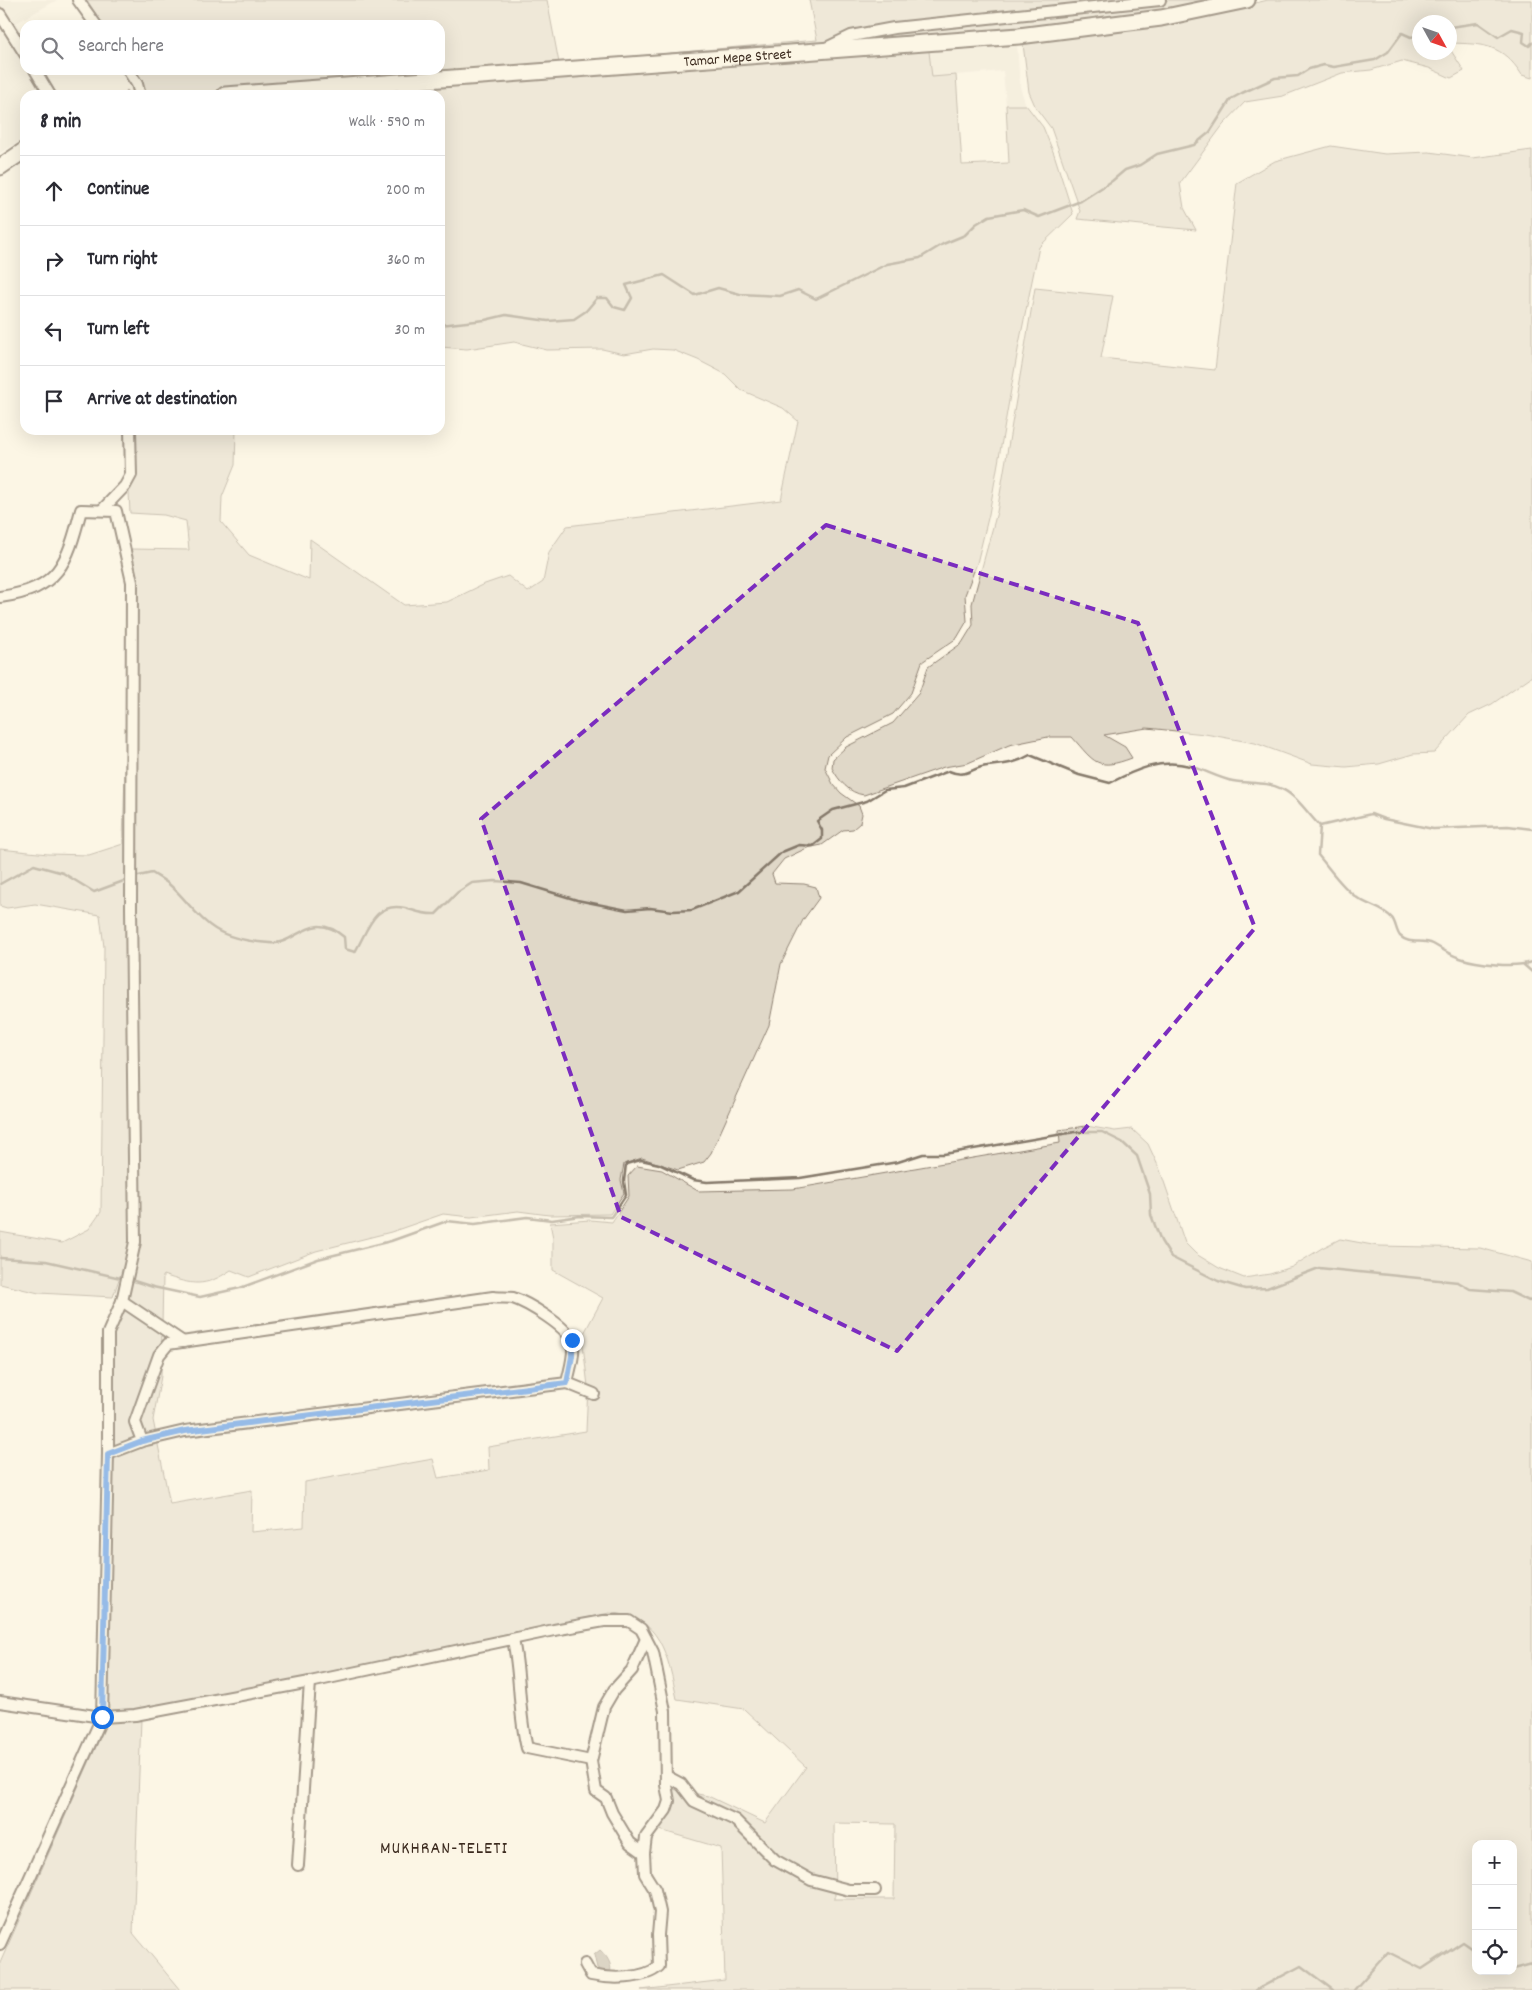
<!DOCTYPE html>
<meta charset="utf-8">
<style>
:root{--surface:#fff;--page:#f7f7f7;--text:#2b2b33;--muted:#7c7c81;--line:#e1e1e2}
body{margin:0;font-family:Dekko,sans-serif;background:var(--page);color:var(--text)}
.controls{position:absolute;right:15px;bottom:15px;display:grid;overflow:hidden;border-radius:10px;box-shadow:0 5px 20px #0002}
.controls button{width:45px;height:45px;display:grid;place-items:center;padding:0;border:0;border-bottom:1px solid var(--line);background:var(--surface);color:var(--text);font:25px sans-serif}
.compass{position:absolute;left:1412px;top:15px;width:45px;height:45px;border-radius:50%;background:var(--surface);box-shadow:0 5px 20px #0002;rotate:130deg}
.stop{position:absolute;width:15px;height:15px;margin:-11px;border:4px solid #1a73e8;border-radius:50%;background:#fff}
.stop.end{background:#1a73e8;border-color:#fff;box-shadow:0 1px 5px #0008}
.list{margin:0;padding:0;list-style:none}
h2{display:flex;justify-content:space-between;align-items:center;height:65px;margin:0;padding:0 20px;font-size:21px}
h2 small{font-size:16px;font-weight:400;color:var(--muted)}
.list li{display:grid;grid-template-columns:32px 1fr auto;gap:15px;align-items:center;box-sizing:border-box;height:70px;padding:0 20px;border-top:1px solid var(--line)}
.list b{display:block;font-size:19px;white-space:nowrap}
.list em{font-size:16px;font-style:normal;color:var(--muted)}
.icon{flex:none;width:28px;height:28px;fill:none;stroke:currentColor;stroke-width:2;stroke-linecap:round;stroke-linejoin:round}
.map{position:relative;flex:none;width:1532px;height:1990px;overflow:hidden}
.search{position:absolute;background:var(--surface);box-shadow:0 5px 20px #0002;left:20px;top:20px;width:425px;height:55px;display:flex;align-items:center;gap:12px;box-sizing:border-box;padding:0 18px;border-radius:15px;color:var(--muted);font-size:19px}
.panel{position:absolute;background:var(--surface);box-shadow:0 5px 20px #0002;left:20px;top:90px;width:425px;height:345px;border-radius:15px}
.map>svg:first-child{display:block}
.built{fill:#eee6d6}
.green{fill:#e0d8c8;stroke:#8e8173;fill-rule:evenodd}
.water{fill:#b7ad9e;stroke:#85796b}
.lines{fill:none;stroke-linecap:round;stroke-linejoin:round}
.stream{stroke:#85796b;stroke-width:2.5}
.street-casing{stroke:#3b2a1e;stroke-width:14}
.secondary-casing{stroke:#3b2a1e;stroke-width:19}
.street{stroke:#fcf5e5;stroke-width:10}
.secondary{stroke:#fcf5e5;stroke-width:15}
.route{stroke:#1a73e8;stroke-width:6}
.marked{fill:none;stroke:#7b2cbf;stroke-width:4;stroke-dasharray:10 6;stroke-linejoin:round}
.labels{text-anchor:middle;stroke-width:5;stroke-linejoin:round;paint-order:stroke}
.street-label{font-size:15px;fill:#3b2a1e;stroke:#fcf5e5}
.quarter-label{font-size:18px;letter-spacing:1px;fill:#3b2a1e;stroke:#fcf5e5}
</style>
<div class="map">
<svg width="1532" height="1990" viewBox="0 0 1532 1990">
<rect width="100%" height="100%" fill="#fcf5e5"/>
<filter id="ink" filterUnits="userSpaceOnUse"><feTurbulence type="fractalNoise" baseFrequency=".02" numOctaves="2"/><feDisplacementMap in="SourceGraphic" scale="10" xChannelSelector="R" yChannelSelector="G"/><feConvolveMatrix kernelMatrix="1 2 1 2 8 2 1 2 1" color-interpolation-filters="sRGB"/></filter>
<g filter="url(#ink)">
<g class="built">
<polygon points="0,0 57,0 16,23 25,41 25,70 40,70 53,95 25,95 25,138 0,153"/>
<polygon points="1017,43 1020,87 1026,105 1006,105 1003,71 932,77 928,47"/>
</g>
<g class="green">
<path d="M 87,0 L 547,0 L 559,63 L 817,40 L 809,0 L 1230,0 C 1130,19 1029,30 927,35 L 932,77 L 956,75 L 962,165 L 1009,163 L 1006,105 L 1026,105 L 1043,127 L 1054,154 L 1073,214 L 1039,247 L 1019,344 L 989,514 L 977,563 L 965,595 L 967,621 L 957,638 L 922,662 L 911,693 L 893,714 L 847,737 L 828,755 L 825,768 L 833,784 L 841,793 L 859,806 L 862,814 L 860,823 L 853,829 L 843,830 L 822,845 L 807,848 L 784,859 L 772,874 L 775,883 L 804,884 L 816,887 L 819,898 L 803,920 L 781,964 L 769,1025 L 711,1153 L 704,1162 L 678,1170 L 642,1158 L 624,1164 L 621,1180 L 624,1193 L 610,1214 L 549,1215 L 518,1211 L 471,1217 L 443,1214 L 391,1232 L 316,1251 L 249,1277 L 231,1270 C 204,1288 193,1285 163,1275 L 161,1376 L 153,1420 L 170,1504 L 252,1490 L 251,1532 L 304,1527 L 305,1482 L 433,1459 L 438,1478 L 489,1470 L 488,1447 L 586,1431 L 588,1386 L 582,1337 L 603,1298 L 553,1270 L 553,1238 L 550,1223 L 590,1220 L 612,1222 L 629,1196 L 628,1176 L 637,1166 L 662,1170 L 698,1191 L 793,1189 L 1060,1143 L 1059,1130 L 1086,1126 L 1115,1131 L 1132,1129 L 1148,1144 L 1160,1170 L 1185,1243 L 1196,1254 L 1219,1268 L 1244,1278 L 1270,1274 L 1292,1267 L 1322,1248 L 1340,1239 L 1378,1246 L 1480,1248 L 1532,1262 L 1532,1990 L 641,1990 L 725,1980 L 721,1848 L 653,1828 L 672,1789 L 708,1796 L 765,1823 L 806,1767 L 744,1709 L 677,1699 C 668,1657 661,1614 609,1613 L 302,1678 L 141,1708 L 107,1711 L 114,1332 L 134,1273 L 130,1273 L 123,1267 L 113,1297 L 39,1293 L 0,1284 L 0,1232 L 62,1243 L 89,1229 L 101,1212 L 104,947 L 100,915 L 35,904 L 7,908 L 0,906 L 0,849 L 48,854 L 89,855 L 123,844 L 131,549 L 189,550 L 186,521 L 164,515 L 130,513 L 126,430 L 236,430 L 235,465 L 222,497 L 221,522 L 249,555 L 309,580 L 310,539 L 404,605 L 447,602 L 482,585 L 508,576 L 528,592 L 543,582 L 549,552 L 567,526 L 781,500 L 798,421 L 783,408 L 741,390 L 725,374 L 698,360 L 673,350 L 653,349 L 624,354 L 602,349 L 547,350 L 514,342 L 467,349 L 440,347 L 440,95 L 145,95 L 131,70 L 440,70 L 440,25 L 103,25 ZM 834,1823 L 895,1824 L 894,1899 L 835,1899 ZM 1476,1844 L 1513,1844 L 1513,1971 L 1476,1971 Z"/>
<path d="M 1268,0 L 1532,0 L 1532,78 L 1522,75 C 1502,44 1484,44 1450,43 L 1450,22 L 1420,22 L 1420,52 L 1450,52 L 1450,49 L 1464,71 L 1451,78 L 1429,68 L 1402,61 L 1371,70 L 1342,73 L 1283,96 L 1245,102 L 1223,125 L 1180,183 L 1184,208 L 1196,230 L 1077,219 L 1080,211 L 1051,128 L 1036,108 L 1029,92 L 1023,44 L 1029,39 L 1214,13 Z"/>
<path d="M 1331,146 L 1385,154 L 1429,152 L 1473,158 L 1532,150 L 1532,676 L 1492,704 L 1469,715 L 1434,753 L 1413,754 L 1379,764 L 1346,767 L 1312,764 L 1255,743 L 1205,734 L 1147,728 L 1104,735 L 1125,747 L 1132,758 C 1097,771 1095,763 1072,737 L 1048,737 L 1009,745 L 968,763 L 944,767 L 864,795 C 849,793 839,781 832,768 L 833,759 L 846,747 L 893,723 L 919,693 L 928,667 L 962,643 L 973,625 L 972,604 L 997,512 L 1035,288 L 1113,296 L 1101,358 L 1215,370 L 1237,183 L 1275,161 Z"/>
<polygon points="141,1719 133,1933 180,1990 0,1990 0,1963 108,1720"/>
</g>
<path class="water" d="M 600,1950 C 607,1956 613,1965 610,1974 L 597,1968 L 594,1955 Z"/>
<g class="lines">
<g class="stream">
<polyline points="1450,27 1478,23 1498,37 1512,29 1524,32 1523,42 1529,46 1532,43"/>
<polyline points="127,91 128,95"/>
<polyline points="440,325 485,320 506,315 548,321 574,319 586,311 597,298 607,298 614,307 625,310 632,298 626,285 664,275 695,295 718,288 740,294 780,296 798,290 816,299 887,264 920,258 943,244 965,235 976,224 989,216 1023,210 1039,217 1081,201 1112,181 1125,170 1140,165 1157,154 1194,145 1210,132 1231,99 1242,93 1275,78 1298,76 1309,69 1324,65 1334,67 1375,60 1388,52 1402,33 1411,37 1420,35"/>
<polyline points="1320,826 1371,814 1384,819 1433,829 1508,826 1532,829"/>
<path d="M 134,877 L 152,873 C 158,877 166,881 171,886 C 186,899 197,918 215,929 C 231,939 252,942 270,943 C 296,946 310,908 344,937 L 345,949 L 355,952 C 368,930 374,901 405,908 C 416,911 424,915 436,914 L 458,892 L 472,883 L 495,881 L 521,883 L 577,900 L 627,910 L 650,908 L 673,911 L 692,910 L 739,891 L 782,852 L 799,845 L 813,846 L 822,839 L 822,830 L 817,821 L 833,810 L 867,801 L 885,790 L 904,788 L 949,771 C 967,779 972,767 987,766 C 1004,764 1015,764 1030,755 L 1079,775 L 1110,783 C 1135,770 1161,758 1190,766 C 1205,770 1218,778 1233,781 C 1249,784 1267,781 1282,789 C 1297,796 1308,814 1320,826 L 1318,855 C 1330,869 1341,886 1356,897 C 1368,906 1382,907 1392,918 C 1396,923 1396,931 1400,936 C 1409,945 1423,939 1433,944 C 1442,949 1450,955 1460,958 C 1477,964 1515,968 1532,962"/>
<polyline points="0,884 34,865 63,873 94,892 129,879"/>
<polyline points="1524,965 1532,972"/>
<polyline points="0,1258 46,1261 125,1279"/>
<polyline points="131,1280 153,1287 200,1297 240,1288 318,1259 391,1241 447,1221 475,1224 527,1217 552,1220 580,1216 611,1217 626,1195 624,1181 626,1164 641,1160 659,1164 693,1180 707,1182 800,1178 898,1162 923,1154 944,1154 1075,1132 1102,1132 1122,1142 1137,1156 1150,1194 1151,1215 1161,1241 1171,1257 1218,1281 1245,1289 1267,1288 1319,1268 1458,1282 1470,1289 1510,1292 1529,1301 1532,1300"/>
<polyline points="1513,1969 1532,1964"/>
<polyline points="1256,1990 1301,1966 1333,1990"/>
<polyline points="1354,1990 1388,1952 1422,1969 1463,1942 1476,1951"/>
</g>
<defs>
<g id="street">
<polyline points="78,0 96,25"/>
<polyline points="0,14 25,54"/>
<polyline points="826,48 851,36 894,28 1160,0"/>
<polyline points="35,70 50,95"/>
<polyline points="128,70 137,84 140,95"/>
<polyline points="102,510 125,486 131,475 130,430"/>
<path d="M 0,597 C 59,589 67,564 81,510 L 116,511 L 132,582 L 131,908 L 135,1242 L 122,1301 L 108,1333 L 108,1454 L 102,1717 L 0,1944"/>
<polyline points="122,1301 183,1342"/>
<polyline points="567,1383 594,1394"/>
<path d="M 108,1454 L 142,1441 L 185,1431 L 567,1383 C 569,1371 576,1353 572,1341 C 566,1326 528,1303 513,1298 C 507,1297 499,1298 493,1297 L 168,1344 L 159,1355 L 135,1422 L 142,1441"/>
<path d="M 513,1640 C 521,1676 518,1712 527,1748 L 591,1761"/>
<path d="M 0,1702 L 102,1717 L 135,1715 L 310,1682 L 554,1630 L 604,1621 L 629,1621 L 641,1629 L 653,1652 L 665,1711 L 666,1785 L 669,1801 L 666,1810 L 646,1837 L 644,1853 L 645,1874 L 655,1890 L 660,1912 L 658,1935 L 659,1966 C 644,1980 610,1979 591,1975 L 585,1964"/>
<polyline points="666,1776 681,1784 694,1801 735,1820 775,1860 811,1880 849,1890 875,1890"/>
<polyline points="644,1853 630,1843 612,1813 606,1798 596,1791 591,1761 604,1707 614,1690 632,1670 646,1639"/>
<polyline points="298,1865 310,1682"/>
</g>
<g id="secondary">
<path id="s1" d="M 225,95 L 1019,36 L 1161,18 L 1247,0"/>
<polyline points="0,167 25,150"/>
</g>
</defs>
<use href="#street" class="street-casing"/>
<use href="#secondary" class="secondary-casing"/>
<use href="#street" class="street"/>
<use href="#secondary" class="secondary"/>
</g>
</g>
<g class="lines" filter="url(#ink)">
<polyline class="route" points="102,1717 108,1454 142,1441 185,1431 567,1383 572,1356 572,1340"/>
</g>
<path d="M0 0H1532V1990H0ZM 826,525 L 1138,623 L 1255,928 L 897,1351 L 621,1217 L 481,819 Z" fill="#fcf5e5" fill-opacity=".55" fill-rule="evenodd"/>
<path class="marked" d="M 826,525 L 1138,623 L 1255,928 L 897,1351 L 621,1217 L 481,819 Z"/>
<g class="labels">
<g class="street-label">
<text dy="5" stroke="none"><textPath href="#s1" startOffset="514">Tamar Mepe Street</textPath></text>
</g>
<g class="quarter-label">
<text x="444" y="1853">MUKHRAN-TELETI</text>
</g>
</g>
</svg>
<div class="controls">
<button>+</button>
<button>−</button>
<button><svg class="icon" aria-label="locate" viewBox="0 0 24 24"><circle cx="12" cy="12" r="6"/><path d="M12 2v4M12 18v4M2 12h4M18 12h4"/></svg></button>
</div>
<svg class="compass" viewBox="-18 -18 36 36"><path d="M0-13l5 13h-10z" fill="#e53935"/><path d="M0 13l5-13h-10z" fill="#7c7c81"/></svg>
<div class="stop" style="left:102px;top:1717px"></div>
<div class="stop end" style="left:572px;top:1340px"></div>
<div class="search"><svg class="icon" aria-label="search" viewBox="0 0 24 24"><circle cx="10" cy="10" r="6"/><path d="M15 15l6 6"/></svg>Search here</div>
<section class="panel">
<h2>8 min<small>Walk · 590 m</small></h2>
<ul class="list">
<li><svg class="icon" aria-label="ahead" viewBox="0 0 24 24"><path d="M12 20V5M6 11l6-6 6 6"/></svg><div><b>Continue</b></div><em>200 m</em></li>
<li><svg class="icon" aria-label="right" viewBox="0 0 24 24"><path d="M7 20v-9h11M14 6l5 5-5 5"/></svg><div><b>Turn right</b></div><em>360 m</em></li>
<li><svg class="icon" aria-label="left" viewBox="0 0 24 24"><path d="M17 20v-9H6M10 6l-5 5 5 5"/></svg><div><b>Turn left</b></div><em>30 m</em></li>
<li><svg class="icon" aria-label="arrive" viewBox="0 0 24 24"><path d="M6 21V4h12l-3 4 3 4H6"/></svg><div><b>Arrive at destination</b></div></li>
</ul>
</section>
</div>
